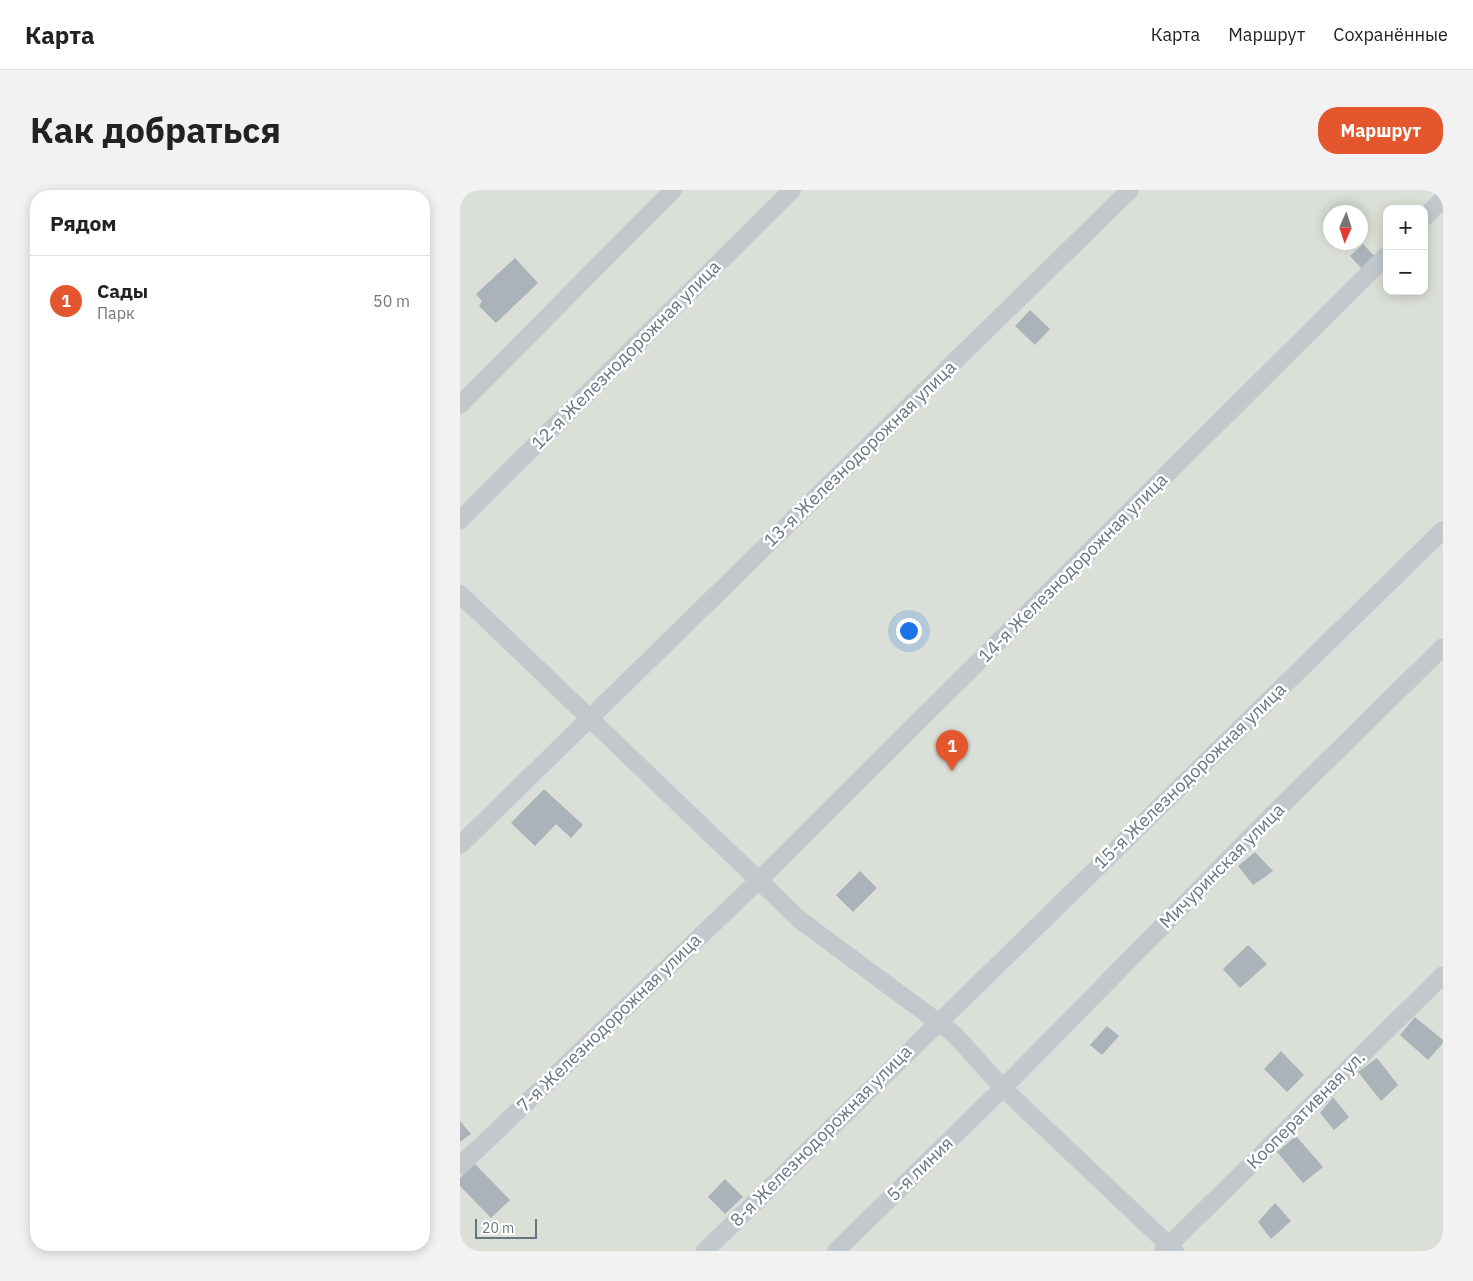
<!DOCTYPE html>
<html lang="ru">
<meta charset="utf-8">
<style>
:root{--surface:#fff;--page:#f2f2f2;--text:#222;--muted:#767676;--line:#e0e0e0;--accent:#e4572e}
body{margin:0;font-family:"IBM Plex Sans",sans-serif;background:var(--page);color:var(--text)}
.controls{position:absolute;right:15px;top:15px;display:grid;overflow:hidden;border-radius:10px;box-shadow:0 2px 12px #0003}
.controls button{width:45px;height:45px;display:grid;place-items:center;padding:0;border:0;border-bottom:1px solid var(--line);background:var(--surface);color:var(--text);font:25px sans-serif}
.compass{position:absolute;left:863px;top:15px;width:45px;height:45px;border-radius:50%;background:var(--surface);box-shadow:0 2px 12px #0003;rotate:183deg}
.scale{position:absolute;left:15px;bottom:12px;width:62px;box-sizing:border-box;padding-left:5px;border:2px solid #657683;border-top:0;font-size:14px;line-height:18px;white-space:nowrap;color:#657683;-webkit-text-stroke:4px #fff;paint-order:stroke}
.you{position:absolute;left:448px;top:440px;width:18px;height:18px;margin:-12px;border:4px solid #fff;border-radius:50%;background:#1a73e8;box-shadow:0 0 0 8px #1a73e833}
.badge{display:grid;place-items:center;width:32px;height:32px;border-radius:50%;background:var(--accent);color:#fff;font-size:16px;font-weight:700}
.pin{position:absolute;translate:-50% -41px;filter:drop-shadow(0 1px 2px #0008)}
.pin::after{content:'';position:absolute;top:26px;width:18px;height:15px;background:inherit;clip-path:polygon(0 0,100% 0,50% 100%)}
.list{margin:0;padding:0;list-style:none}
h2{display:flex;justify-content:space-between;align-items:center;height:65px;margin:0;padding:0 20px;font-size:21px}
h2 small{font-size:16px;font-weight:400;color:var(--muted)}
.list li{display:grid;grid-template-columns:32px 1fr auto;gap:15px;align-items:center;box-sizing:border-box;height:90px;padding:0 20px;border-top:1px solid var(--line)}
.list b{display:block;font-size:19px;white-space:nowrap}
.list p{margin:0;font-size:16px;white-space:nowrap;color:var(--muted)}
.list em{font-size:16px;font-style:normal;color:var(--muted)}
.map{position:relative;flex:none;width:983px;height:1061px;overflow:hidden;border-radius:20px}
header{display:flex;align-items:center;gap:30px;box-sizing:border-box;height:70px;padding:0 25px;background:var(--surface);border-bottom:1px solid var(--line)}
header strong{font-size:24px}
nav{display:flex;gap:28px;margin-inline-start:auto;font-size:18px}
.intro{display:flex;align-items:center;justify-content:space-between;box-sizing:border-box;height:120px;padding:0 30px}
h1{margin:0;font-size:35px}
.button{padding:12px 22px;border-radius:20px;background:var(--accent);color:#fff;font-size:18px;font-weight:700}
main{display:flex;gap:30px;padding:0 30px}
aside{flex:1;background:var(--surface);border-radius:20px;box-shadow:0 2px 12px #0003}
.map>svg:first-child{display:block}
.green{fill:#dadfd7;fill-rule:evenodd}
.building{fill:#aab3b9}
.lines{fill:none;stroke-linecap:round;stroke-linejoin:round}
.minor{stroke:#c3c8cc;stroke-width:18}
.labels{text-anchor:middle;stroke-width:5;stroke-linejoin:round;paint-order:stroke}
.street-label{font-size:18px;fill:#657683;stroke:#fff}
</style>
<header>
<strong>Карта</strong>
<nav><a>Карта</a><a>Маршрут</a><a>Сохранённые</a></nav>
</header>
<div class="intro"><h1>Как добраться</h1><a class="button">Маршрут</a></div>
<main>
<aside>
<h2>Рядом<small></small></h2>
<ul class="list">
<li><span class="badge">1</span><div><b>Сады</b><p>Парк</p></div><em>50 m</em></li>
</ul>
</aside>
<div class="map">
<svg width="983" height="1061" viewBox="0 0 983 1061">
<rect width="100%" height="100%" fill="#fafaf8"/>
<path class="green" d="M 0,0 L 983,0 L 983,1061 L 0,1061 ZM 927,19 L 964,19 L 964,101 L 927,101 ZM 871,22 L 901,22 L 901,52 L 871,52 Z"/>
<g class="building">
<polygon points="903,54 918,70 905,82 890,66"/>
<polygon points="55,68 78,93 36,133 19,116 22,111 16,104"/>
<polygon points="570,120 590,139 575,155 555,136"/>
<polygon points="84,599 123,635 111,648 96,634 75,656 51,633"/>
<polygon points="795,662 813,681 793,695 778,676"/>
<polygon points="400,681 417,698 393,722 376,705"/>
<polygon points="788,755 807,774 780,798 763,779"/>
<polygon points="955,827 983,850 983,853 968,870 940,845"/>
<polygon points="647,836 659,846 642,865 630,855"/>
<polygon points="821,861 844,885 827,902 804,879"/>
<polygon points="917,868 938,895 921,911 898,882"/>
<polygon points="873,907 889,927 874,940 860,923"/>
<polygon points="0,931 11,944 0,952"/>
<polygon points="836,946 863,977 843,993 817,962"/>
<polygon points="15,974 50,1010 31,1028 0,996 0,988"/>
<polygon points="265,989 283,1007 265,1024 248,1007"/>
<polygon points="815,1013 831,1031 811,1049 798,1032"/>
</g>
<g class="lines">
<g class="minor">
<polyline points="964,28 983,9"/>
<polyline points="0,215 213,0"/>
<polyline points="0,330 332,0"/>
<polyline points="0,404 340,730 494,844 543,898 715,1061"/>
<polyline points="0,655 670,0"/>
<polyline points="0,976 299,690 927,65"/>
<polyline points="245,1061 983,340"/>
<polyline points="376,1061 543,898 807,630 983,457"/>
<polyline points="703,1061 983,785"/>
</g>
</g>
<g class="labels">
<g class="street-label">
<text transform="translate(166 165) rotate(-45)" y="6">12-я Железнодорожная улица</text>
<text transform="translate(400 264) rotate(-44)" y="6">13-я Железнодорожная улица</text>
<text transform="translate(613 378) rotate(-45)" y="6">14-я Железнодорожная улица</text>
<text transform="translate(730 586) rotate(-44)" y="6">15-я Железнодорожная улица</text>
<text transform="translate(762 676) rotate(-45)" y="6">Мичуринская улица</text>
<text transform="translate(149 833) rotate(-44)" y="6">7-я Железнодорожная улица</text>
<text transform="translate(846 920) rotate(-45)" y="6">Кооперативная ул.</text>
<text transform="translate(361 946) rotate(-45)" y="6">8-я Железнодорожная улица</text>
<text transform="translate(460 979) rotate(-44)" y="6">5-я линия</text>
</g>
</g>
</svg>
<div class="controls">
<button>+</button>
<button>−</button>
</div>
<svg class="compass" viewBox="-18 -18 36 36"><path d="M0-13l5 13h-10z" fill="#e53935"/><path d="M0 13l5-13h-10z" fill="#767676"/></svg>
<div class="scale">20 m</div>
<div class="you"></div>
<div class="pin badge" style="left:492px;top:581px">1</div>
</div>
</main>
